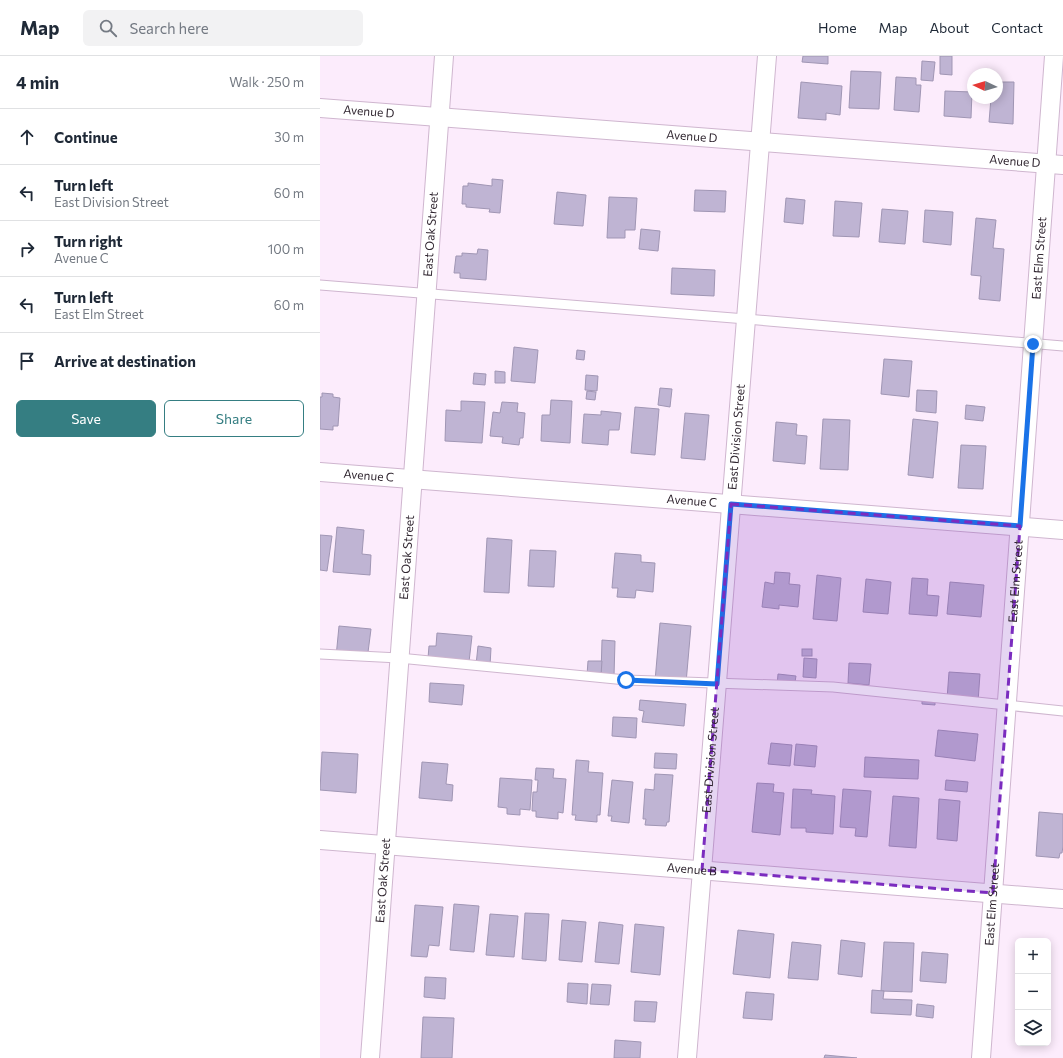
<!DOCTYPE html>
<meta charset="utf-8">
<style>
:root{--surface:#fff;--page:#f2f2f3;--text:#1f2937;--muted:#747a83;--line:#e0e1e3;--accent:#357e82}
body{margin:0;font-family:Commissioner,sans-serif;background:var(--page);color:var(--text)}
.controls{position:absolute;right:12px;bottom:12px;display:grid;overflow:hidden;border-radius:6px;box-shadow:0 2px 10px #0003}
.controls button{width:36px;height:36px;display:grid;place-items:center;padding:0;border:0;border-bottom:1px solid var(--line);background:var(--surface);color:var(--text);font:20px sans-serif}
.compass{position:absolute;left:647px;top:12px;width:36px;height:36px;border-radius:50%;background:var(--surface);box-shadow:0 2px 10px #0003;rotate:274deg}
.stop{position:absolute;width:12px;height:12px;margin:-9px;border:3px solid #1a73e8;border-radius:50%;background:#fff}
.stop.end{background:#1a73e8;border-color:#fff;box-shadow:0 1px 4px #0008}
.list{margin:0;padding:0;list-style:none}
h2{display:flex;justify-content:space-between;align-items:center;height:52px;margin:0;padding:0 16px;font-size:17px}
h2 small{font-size:13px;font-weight:400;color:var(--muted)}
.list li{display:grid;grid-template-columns:26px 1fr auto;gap:12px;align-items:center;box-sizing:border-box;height:56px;padding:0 16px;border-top:1px solid var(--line)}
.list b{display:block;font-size:15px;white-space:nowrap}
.list p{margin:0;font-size:13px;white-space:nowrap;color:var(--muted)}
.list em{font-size:13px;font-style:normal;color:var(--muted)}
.actions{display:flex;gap:8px;padding:12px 16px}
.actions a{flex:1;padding:9px 0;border:1px solid var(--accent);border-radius:6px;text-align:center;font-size:14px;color:var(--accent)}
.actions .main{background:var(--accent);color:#fff}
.icon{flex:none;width:22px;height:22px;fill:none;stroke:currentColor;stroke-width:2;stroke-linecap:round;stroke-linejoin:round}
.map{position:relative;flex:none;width:743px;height:1002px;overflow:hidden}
header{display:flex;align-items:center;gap:24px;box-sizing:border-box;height:56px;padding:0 20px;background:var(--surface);border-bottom:1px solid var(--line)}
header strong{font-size:19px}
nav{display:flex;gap:22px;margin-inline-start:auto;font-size:14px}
.search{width:280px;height:36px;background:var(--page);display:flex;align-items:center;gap:10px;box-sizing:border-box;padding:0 14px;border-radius:6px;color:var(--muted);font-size:15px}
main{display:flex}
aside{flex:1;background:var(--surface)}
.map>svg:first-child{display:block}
.building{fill:#bfb4d3;stroke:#a096b4}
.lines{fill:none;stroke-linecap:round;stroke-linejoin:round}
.service-casing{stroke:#cfb6cf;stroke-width:11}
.minor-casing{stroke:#cfb6cf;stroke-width:20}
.service{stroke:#fff;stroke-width:9}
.minor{stroke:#fff;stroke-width:18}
.route{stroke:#1a73e8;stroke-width:5}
.marked{fill:#7b2cbf;fill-opacity:0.2;stroke:#7b2cbf;stroke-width:3;stroke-dasharray:8 5;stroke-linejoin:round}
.labels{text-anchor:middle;stroke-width:3;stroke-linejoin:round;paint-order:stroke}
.street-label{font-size:12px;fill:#302630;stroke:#fff}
</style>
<header>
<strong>Map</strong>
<div class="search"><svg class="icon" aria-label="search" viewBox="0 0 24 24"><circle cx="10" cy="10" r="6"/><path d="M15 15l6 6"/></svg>Search here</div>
<nav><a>Home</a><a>Map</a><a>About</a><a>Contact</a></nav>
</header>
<main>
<aside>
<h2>4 min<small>Walk · 250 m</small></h2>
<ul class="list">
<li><svg class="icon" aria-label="ahead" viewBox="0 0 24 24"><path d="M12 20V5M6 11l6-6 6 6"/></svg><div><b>Continue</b></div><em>30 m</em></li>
<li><svg class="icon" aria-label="left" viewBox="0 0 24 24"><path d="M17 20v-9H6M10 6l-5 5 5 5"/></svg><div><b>Turn left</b><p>East Division Street</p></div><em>60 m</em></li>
<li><svg class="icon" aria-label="right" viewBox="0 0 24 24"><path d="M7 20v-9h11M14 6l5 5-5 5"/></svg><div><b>Turn right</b><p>Avenue C</p></div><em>100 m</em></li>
<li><svg class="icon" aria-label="left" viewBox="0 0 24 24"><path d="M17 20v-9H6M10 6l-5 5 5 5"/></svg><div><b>Turn left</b><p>East Elm Street</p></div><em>60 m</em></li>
<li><svg class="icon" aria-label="arrive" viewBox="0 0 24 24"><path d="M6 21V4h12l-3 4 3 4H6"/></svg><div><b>Arrive at destination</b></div></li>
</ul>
<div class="actions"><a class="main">Save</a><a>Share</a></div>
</aside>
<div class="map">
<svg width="743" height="1002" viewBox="0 0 743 1002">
<rect width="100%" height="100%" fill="#fcecfc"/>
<g class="building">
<polygon points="483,0 508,0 508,8 482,6"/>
<polygon points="620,0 632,0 632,19 620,18"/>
<polygon points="602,5 615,6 613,25 601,24"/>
<polygon points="531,15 561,16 559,53 529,52"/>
<polygon points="576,21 596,22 596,29 601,29 599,56 574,54"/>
<polygon points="481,26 522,30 520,59 506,57 506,64 478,62"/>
<polygon points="677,26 694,26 693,68 669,66 671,42 677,42"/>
<polygon points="625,35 652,36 651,62 624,60"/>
<polygon points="172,123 183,124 180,157 169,156 170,153 146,151 146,148 142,148 143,130 148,130 148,127 172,130"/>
<polygon points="375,134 406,135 405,156 374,155"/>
<polygon points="237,136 266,139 263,170 234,168"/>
<polygon points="289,141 317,142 315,174 305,174 305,182 287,182"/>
<polygon points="466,142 485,144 483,168 464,166"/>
<polygon points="515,145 542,147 539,181 513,180"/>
<polygon points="562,153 588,155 585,188 559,186"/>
<polygon points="605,154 633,156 631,189 603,186"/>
<polygon points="656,162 676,164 673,192 684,193 680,245 659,243 661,220 651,219"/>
<polygon points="321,173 340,175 338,195 319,193"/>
<polygon points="158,193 168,194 166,224 140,222 140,217 134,217 136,200 142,200 142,197 157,198"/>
<polygon points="352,212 395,214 394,240 351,238"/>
<polygon points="194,291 218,294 215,327 191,325"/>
<polygon points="257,294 265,295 264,304 256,303"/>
<polygon points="564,303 592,305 589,341 561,338"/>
<polygon points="175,315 185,316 185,327 175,327"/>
<polygon points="154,317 166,318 165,329 153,328"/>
<polygon points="266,319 278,320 277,335 265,334"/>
<polygon points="340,332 352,333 350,351 338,349"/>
<polygon points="597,334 617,335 616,357 596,355"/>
<polygon points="267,335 276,336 275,344 266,343"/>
<polygon points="2,337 13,338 13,341 20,342 18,370 13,370 13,374 0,373 0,341 2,341"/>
<polygon points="231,344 252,345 250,387 221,385 222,359 230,359"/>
<polygon points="141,345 165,346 162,387 125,385 126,354 141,355"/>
<polygon points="182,346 198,347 197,356 205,357 203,382 200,382 199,389 182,387 183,381 170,380 173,356 180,357"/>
<polygon points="646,349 665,351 663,365 645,363"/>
<polygon points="315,351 339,353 335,399 311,397"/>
<polygon points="281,355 301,357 299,374 289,374 288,389 262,387 264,358 281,359"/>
<polygon points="365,357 389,359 385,404 361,402"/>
<polygon points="503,363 530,364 528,414 500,413"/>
<polygon points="593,363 618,366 613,422 588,419"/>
<polygon points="456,366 477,368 476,379 487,380 485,408 453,405"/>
<polygon points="641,389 666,390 663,433 638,432"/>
<polygon points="17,471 44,474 42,498 51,499 50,519 13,516"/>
<polygon points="0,479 12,480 7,515 0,514"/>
<polygon points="167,482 192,484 189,537 164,536"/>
<polygon points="210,494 236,495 234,531 208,530"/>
<polygon points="295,497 321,499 321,506 335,507 333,536 316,534 315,542 297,541 298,532 292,532"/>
<polygon points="455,516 470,517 469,528 480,529 478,551 459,549 459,553 442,551 445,526 454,528"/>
<polygon points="497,519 521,522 517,565 493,563"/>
<polygon points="592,522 608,523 607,539 619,540 617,560 589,558"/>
<polygon points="546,523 571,526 568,558 543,556"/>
<polygon points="630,526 664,529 661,561 627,558"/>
<polygon points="340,567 371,570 366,627 335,625"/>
<polygon points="19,570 51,573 47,604 16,601"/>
<polygon points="117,577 152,580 149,606 108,602 109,590 116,590"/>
<polygon points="282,584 295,585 294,620 281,619"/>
<polygon points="158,590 171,592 170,610 156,609"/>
<rect x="482" y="593" width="10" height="7"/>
<polygon points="484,602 497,603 496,622 483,621"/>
<polygon points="268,605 282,605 281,619 267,619"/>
<polygon points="529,607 551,608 549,629 528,627"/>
<polygon points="629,616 660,618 658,646 627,643"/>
<polygon points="458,618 476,620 474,632 457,630"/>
<polygon points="110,627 144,629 142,649 109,646"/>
<polygon points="602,641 615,642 615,649 602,648"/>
<polygon points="320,644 366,648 364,670 322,666 324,655 319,654"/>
<polygon points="293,661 317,662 316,682 292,680"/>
<polygon points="618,674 658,678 655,705 615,700"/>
<polygon points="451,687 472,689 470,710 448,708"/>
<polygon points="476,688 497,690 495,711 474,709"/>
<polygon points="2,696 38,698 36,737 0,734"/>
<polygon points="335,697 357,698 356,713 334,712"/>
<polygon points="545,701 599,704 598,723 544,721"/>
<polygon points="256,704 269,705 268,716 283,717 280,759 277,759 277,766 255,764 256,759 252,759"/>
<polygon points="102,706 128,708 126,728 133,729 132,745 99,742"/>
<polygon points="216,712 234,713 233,722 246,723 243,757 238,756 238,763 216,761 216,755 212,755 213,736 217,736 218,724 215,724"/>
<polygon points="335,718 353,719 349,766 347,766 346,770 325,769 326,763 323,763 325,733 334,734"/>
<polygon points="180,722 212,724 210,754 200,753 200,759 187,758 187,752 178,751"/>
<polygon points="292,724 313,726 309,767 291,765 292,760 288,760"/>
<polygon points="626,724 648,726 647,736 625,734"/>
<polygon points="437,727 454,728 453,736 464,737 460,779 432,776"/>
<polygon points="473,733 492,734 491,738 515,740 513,778 486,776 486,772 471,772"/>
<polygon points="523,733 551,735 547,781 535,780 536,772 520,771"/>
<polygon points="573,740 599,742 596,792 569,790"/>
<polygon points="619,743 640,745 637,785 617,783"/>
<polygon points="719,756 743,758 743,790 742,797 740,797 739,802 716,800"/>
<polygon points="134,848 159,850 154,896 130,894"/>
<polygon points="95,849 123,851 119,890 109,889 107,901 91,900"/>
<polygon points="205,857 229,858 226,905 202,903"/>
<polygon points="170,858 198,860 194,901 166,899"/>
<polygon points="242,864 266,866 262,906 239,904"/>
<polygon points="279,866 303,869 299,908 275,906"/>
<polygon points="315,868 344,871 340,919 311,916"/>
<polygon points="418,874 454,878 450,922 413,918"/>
<polygon points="521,884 545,887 542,921 518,918"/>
<polygon points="472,886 501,889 498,924 468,922"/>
<polygon points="564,886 594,887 592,936 561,935"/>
<polygon points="602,896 628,898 626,927 600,925"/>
<polygon points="105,921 126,922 125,943 104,941"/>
<polygon points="248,927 268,928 267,948 247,946"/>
<polygon points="272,928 291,929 289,949 270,948"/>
<polygon points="552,934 564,935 563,943 592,944 591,959 551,957"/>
<polygon points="426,936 454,938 452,964 423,962"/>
<polygon points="315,945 337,946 335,966 314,965"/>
<polygon points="597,948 614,950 613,962 596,960"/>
<polygon points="103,961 134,962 132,1002 101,1002"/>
<polygon points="295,984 321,986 320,1002 294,1002"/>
<polygon points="505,999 537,1002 504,1002"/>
</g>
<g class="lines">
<defs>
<g id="service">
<polyline points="0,229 426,263 743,290"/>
<polyline points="0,598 79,602 306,624 513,631 743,655"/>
</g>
<g id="minor">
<path id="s1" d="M 0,52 L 743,109"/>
<path id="s2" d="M 0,416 L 743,474"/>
<path id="s3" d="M 0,784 L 743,843"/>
<path id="s4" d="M 50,1002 L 124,0"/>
<path id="s5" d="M 367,1002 L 447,0"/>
<path id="s6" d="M 661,1002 L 734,0"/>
</g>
</defs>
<use href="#service" class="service-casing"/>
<use href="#minor" class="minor-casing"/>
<use href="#service" class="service"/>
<use href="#minor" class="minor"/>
</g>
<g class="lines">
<polyline class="route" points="306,624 397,628 411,448 700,470 713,288"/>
</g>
<path class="marked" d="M 411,448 L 700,470 L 673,837 L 382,814 Z"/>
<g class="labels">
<g class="street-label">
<text dy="4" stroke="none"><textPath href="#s1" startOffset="49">Avenue D</textPath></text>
<text dy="4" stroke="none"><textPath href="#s1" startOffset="373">Avenue D</textPath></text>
<text dy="4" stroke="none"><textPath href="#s1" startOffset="697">Avenue D</textPath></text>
<text dy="4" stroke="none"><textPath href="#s4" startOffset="826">East Oak Street</textPath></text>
<text dy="4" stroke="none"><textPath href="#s6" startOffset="802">East Elm Street</textPath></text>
<text dy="4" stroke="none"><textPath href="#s5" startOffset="623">East Division Street</textPath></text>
<text dy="4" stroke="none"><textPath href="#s2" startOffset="49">Avenue C</textPath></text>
<text dy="4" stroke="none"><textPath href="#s2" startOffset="373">Avenue C</textPath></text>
<text dy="4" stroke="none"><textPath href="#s4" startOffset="502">East Oak Street</textPath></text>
<text dy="4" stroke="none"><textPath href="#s6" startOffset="478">East Elm Street</textPath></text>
<text dy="4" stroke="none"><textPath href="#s5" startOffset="299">East Division Street</textPath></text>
<text dy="4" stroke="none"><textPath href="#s3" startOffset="373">Avenue B</textPath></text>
<text dy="4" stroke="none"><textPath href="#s4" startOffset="178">East Oak Street</textPath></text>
<text dy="4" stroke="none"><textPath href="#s6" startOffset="154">East Elm Street</textPath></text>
</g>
</g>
</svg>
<div class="controls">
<button>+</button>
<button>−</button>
<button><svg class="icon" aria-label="layers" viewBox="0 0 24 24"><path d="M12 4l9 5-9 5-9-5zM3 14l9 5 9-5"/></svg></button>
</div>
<svg class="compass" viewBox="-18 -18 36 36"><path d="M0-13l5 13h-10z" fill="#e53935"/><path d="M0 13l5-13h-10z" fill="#747a83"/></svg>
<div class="stop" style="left:306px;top:624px"></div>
<div class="stop end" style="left:713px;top:288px"></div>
</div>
</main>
